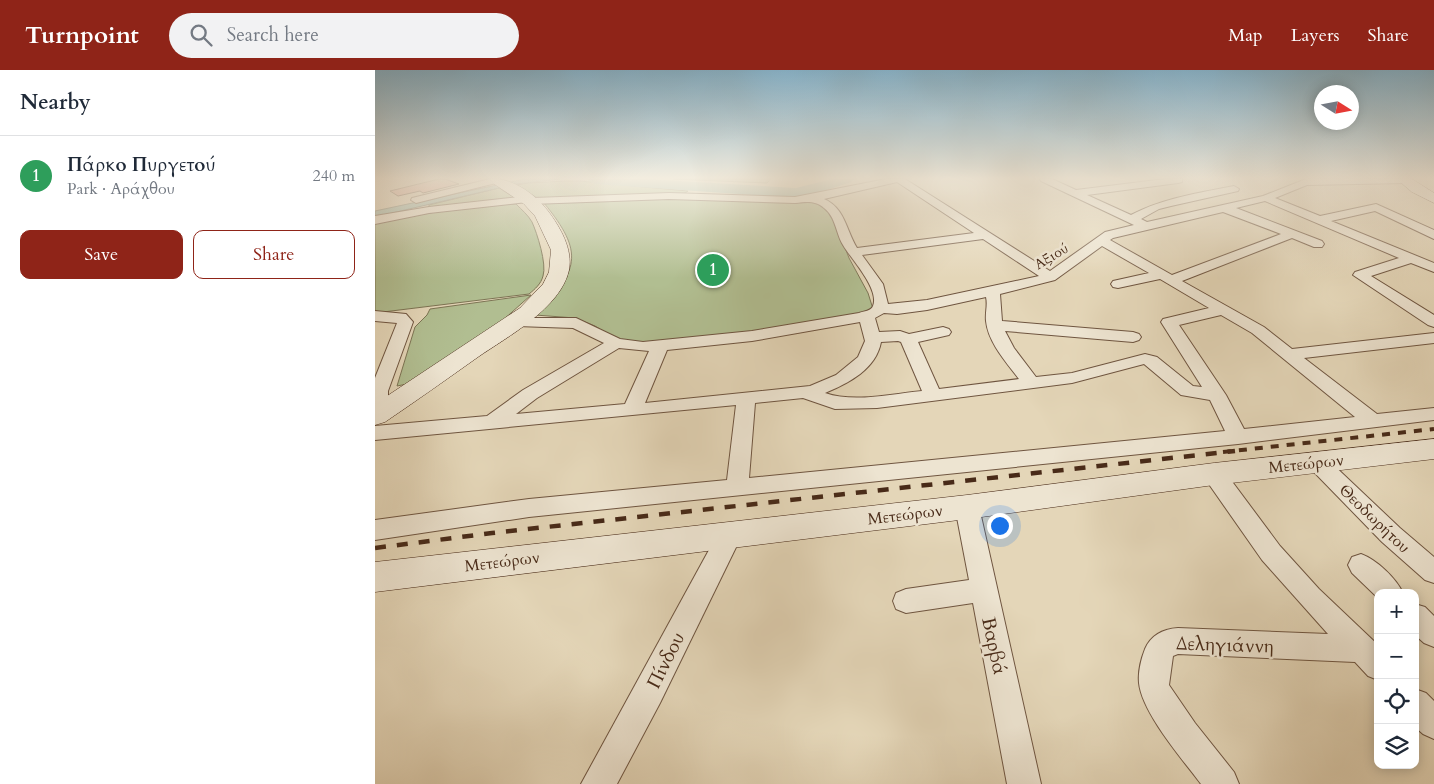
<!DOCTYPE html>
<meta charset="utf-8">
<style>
:root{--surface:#fff;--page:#f2f2f3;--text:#1f2937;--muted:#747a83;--line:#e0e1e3;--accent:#8f2418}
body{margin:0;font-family:Cardo,serif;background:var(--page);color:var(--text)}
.controls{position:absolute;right:15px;bottom:15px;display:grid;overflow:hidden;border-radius:10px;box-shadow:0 2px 12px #0003}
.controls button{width:45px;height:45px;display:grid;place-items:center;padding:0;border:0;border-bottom:1px solid var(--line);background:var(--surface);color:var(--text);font:25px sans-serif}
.compass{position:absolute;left:939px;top:15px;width:45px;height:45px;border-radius:50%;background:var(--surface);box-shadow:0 2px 12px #0003;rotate:101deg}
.you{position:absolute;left:624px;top:455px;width:18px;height:18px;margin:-12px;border:4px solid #fff;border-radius:50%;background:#1a73e8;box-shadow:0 0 0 8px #1a73e833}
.badge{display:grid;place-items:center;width:32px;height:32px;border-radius:50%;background:var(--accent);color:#fff;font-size:16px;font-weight:700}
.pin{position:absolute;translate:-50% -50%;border:2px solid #fff;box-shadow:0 1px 5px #0006}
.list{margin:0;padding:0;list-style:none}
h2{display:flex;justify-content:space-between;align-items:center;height:65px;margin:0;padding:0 20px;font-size:21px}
h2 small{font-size:16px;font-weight:400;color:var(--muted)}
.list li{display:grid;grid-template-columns:32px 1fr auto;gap:15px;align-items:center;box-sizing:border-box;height:80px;padding:0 20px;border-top:1px solid var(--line)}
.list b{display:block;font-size:19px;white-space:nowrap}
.list p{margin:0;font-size:16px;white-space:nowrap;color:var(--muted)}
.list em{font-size:16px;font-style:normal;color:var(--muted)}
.actions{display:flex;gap:10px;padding:15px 20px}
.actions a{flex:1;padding:11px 0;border:1px solid var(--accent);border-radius:10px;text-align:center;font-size:18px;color:var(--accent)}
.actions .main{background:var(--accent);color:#fff}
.icon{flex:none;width:28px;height:28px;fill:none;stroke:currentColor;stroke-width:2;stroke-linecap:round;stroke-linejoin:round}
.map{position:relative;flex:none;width:1059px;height:714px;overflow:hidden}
header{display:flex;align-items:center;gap:30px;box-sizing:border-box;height:70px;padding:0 25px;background:var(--accent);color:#fff}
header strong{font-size:24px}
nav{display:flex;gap:28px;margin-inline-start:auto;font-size:18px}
.search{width:350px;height:45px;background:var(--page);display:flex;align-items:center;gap:12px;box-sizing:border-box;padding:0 18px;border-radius:28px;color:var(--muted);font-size:19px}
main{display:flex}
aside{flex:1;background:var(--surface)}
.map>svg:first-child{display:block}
.green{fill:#b1be91;stroke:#7c7454}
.water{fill:#96b9ab;stroke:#778070}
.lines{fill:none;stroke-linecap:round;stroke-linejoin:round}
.river{fill:#96b9ab;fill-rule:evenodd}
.building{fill:#e29b8b;stroke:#482a18}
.street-casing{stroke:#6f5540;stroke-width:2}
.secondary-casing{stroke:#482a18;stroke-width:1}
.street{fill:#ede4d1;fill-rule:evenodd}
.secondary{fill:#ede4d1;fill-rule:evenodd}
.rail-far1{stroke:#482a18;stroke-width:4;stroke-dasharray:8 8;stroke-linecap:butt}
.rail{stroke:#482a18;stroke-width:4.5;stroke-dasharray:11 11;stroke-linecap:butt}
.labels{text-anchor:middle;stroke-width:5;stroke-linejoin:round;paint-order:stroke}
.far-street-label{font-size:14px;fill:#482a18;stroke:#ede4d1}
.street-label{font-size:16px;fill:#482a18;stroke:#ede4d1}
.near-street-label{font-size:19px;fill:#482a18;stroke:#ede4d1}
</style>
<header>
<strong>Turnpoint</strong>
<div class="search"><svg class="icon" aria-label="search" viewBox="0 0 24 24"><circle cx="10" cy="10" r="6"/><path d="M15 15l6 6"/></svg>Search here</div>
<nav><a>Map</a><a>Layers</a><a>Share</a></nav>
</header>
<main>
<aside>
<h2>Nearby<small></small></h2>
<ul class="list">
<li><span class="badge" style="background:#2e9e5b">1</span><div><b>Πάρκο Πυργετού</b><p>Park · Αράχθου</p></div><em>240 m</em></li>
</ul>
<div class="actions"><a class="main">Save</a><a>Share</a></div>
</aside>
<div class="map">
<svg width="1059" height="714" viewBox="0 0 1059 714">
<rect width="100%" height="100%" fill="#e4d6b8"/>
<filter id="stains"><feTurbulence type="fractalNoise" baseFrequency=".004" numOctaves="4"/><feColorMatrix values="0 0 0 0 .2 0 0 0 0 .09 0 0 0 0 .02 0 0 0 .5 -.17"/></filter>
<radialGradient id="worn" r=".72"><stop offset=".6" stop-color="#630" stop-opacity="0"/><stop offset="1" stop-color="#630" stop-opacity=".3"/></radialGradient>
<g class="green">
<polygon points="298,109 396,109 392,113"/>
<polygon points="191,111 205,111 313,121 310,123 162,128 142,115 153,113"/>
<polygon points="124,118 140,128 54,137 54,135"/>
<path d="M 283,127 L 442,132 L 456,141 L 474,188 L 493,223 L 498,239 L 493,243 L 416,257 L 271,273 L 242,270 L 220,256 L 200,248 L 160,245 C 204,201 210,183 169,133 Z"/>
<path d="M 132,134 L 141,134 C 147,140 153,145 157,152 C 162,163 172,194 168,206 C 166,214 160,219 154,224 L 0,243 L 0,153 L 60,142 Z"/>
<polygon points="156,225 127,251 32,314 22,316 40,257 52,245 55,239"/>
</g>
<polygon class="water" points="150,109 185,109 141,114 0,147 0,141"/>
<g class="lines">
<polygon class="river" points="213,109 270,109 421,118 457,109 479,109 476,112 440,124 421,128 220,114 215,112"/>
</g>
<polygon class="building" points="64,109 70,109 84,114 48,123 45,121 23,126 15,121"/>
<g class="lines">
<defs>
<g id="street">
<polygon points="115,109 126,110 125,112 41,133 36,130 37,128"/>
<path d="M 511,109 L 530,109 L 675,201 L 730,162 L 759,155 L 666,111 L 665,109 L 677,109 L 701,120 L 790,109 L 807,109 L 807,112 L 803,113 L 712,125 L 756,145 C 788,128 824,123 859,116 L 864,119 L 863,121 L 796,136 L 784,139 L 766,149 L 772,152 L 888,126 L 931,109 L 1034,109 L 1034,112 L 1030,113 L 932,115 L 900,128 L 945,146 L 1001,134 L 1059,160 L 1059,169 L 1000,141 L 956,151 L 1059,193 L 1059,202 L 1036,193 L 996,206 L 1059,245 L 1059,257 L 1053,255 L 978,205 L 980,202 L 1024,188 L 890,131 L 861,138 L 947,171 L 949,174 L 947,177 L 939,177 L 917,168 L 807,211 L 889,257 L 917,279 L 1059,263 L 1059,273 L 929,288 L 1002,344 L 1059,338 L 1059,350 L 863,374 L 154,447 L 0,470 L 0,450 L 154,429 L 352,410 L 361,335 L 0,370 L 0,356 L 112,346 L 148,320 L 229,273 L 198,258 L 142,256 L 136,254 L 134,251 L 136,248 L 201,248 L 245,269 L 268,272 L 377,261 L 484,243 C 489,241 496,241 498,236 C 505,219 476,189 468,175 C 461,164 461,147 449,138 C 440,130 431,132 420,133 L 294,129 L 156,134 L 152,132 L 54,143 L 0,154 L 0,146 L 54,137 L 153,126 L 158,128 L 294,123 L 420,127 ZM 522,112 L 599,163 L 482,178 C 471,160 470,138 449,129 ZM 848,142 L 906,164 L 797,205 L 735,170 L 738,168 ZM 608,169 L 664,206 L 552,230 L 513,234 L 508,214 L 487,185 ZM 727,176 L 774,203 L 738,211 L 736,214 L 738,217 L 743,218 L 785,209 L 834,238 L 788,249 L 786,252 L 827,317 L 818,316 L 782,287 L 770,284 L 697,303 L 661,307 L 639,278 L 630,261 L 758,272 L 764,270 L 766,267 L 764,264 L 758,262 L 627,251 L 625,224 L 680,210 ZM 611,227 C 613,235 610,243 611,251 C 613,272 631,292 644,309 L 564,319 L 543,272 L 574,265 L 576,262 L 574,259 L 568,257 L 534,264 L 525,261 L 504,262 L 500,248 L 509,243 L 522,244 L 552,240 ZM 846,245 L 877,263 L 980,347 L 869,359 L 851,325 L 804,255 ZM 485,252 L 490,271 L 483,287 L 461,305 L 435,316 L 270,333 L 292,280 L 377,271 ZM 523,271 L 526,272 L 547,321 C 516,324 479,333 450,323 C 474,313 501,299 506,272 ZM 244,278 L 274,281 L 250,334 L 141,344 L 162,328 ZM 769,294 L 806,325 L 835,330 L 850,361 L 374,408 L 380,333 L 428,328 L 460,339 L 502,338 L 697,313 Z"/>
<polygon points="0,241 31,244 38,252 13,321 13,328 23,332 26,336 23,340 16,342 0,336 0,308 22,253 0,251"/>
<polygon points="942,384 950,387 1025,458 1059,487 1059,513 1050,510 1007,472 934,397 931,392 934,387"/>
<path d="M 839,396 L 847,398 L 905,476 L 944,519 L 1003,575 L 1003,610 L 993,606 L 980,592 L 803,584 L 798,586 L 794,615 L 820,653 L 859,702 L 864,714 L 826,714 C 808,690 767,643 764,613 C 763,603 766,589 770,579 C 776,565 788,559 803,558 L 953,564 L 887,490 L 831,410 L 828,404 L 831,398 Z"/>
<polygon points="592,428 600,431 604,437 666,714 632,714 598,533 531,543 521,539 518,531 521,523 531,519 594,510 580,437 584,431"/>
<polygon points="355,455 364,458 367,465 285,633 242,714 206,714 346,458"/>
<path d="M 986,484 C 1002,490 1021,508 1028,523 L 1003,523 L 1003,528 L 977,503 L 973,495 L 977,487 Z"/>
<polygon points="1040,534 1050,537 1059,546 1059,577 1049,573 1040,565"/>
<polygon points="1040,619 1051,623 1059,631 1059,669 1048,664 1040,657"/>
</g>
<g id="secondary">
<path d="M 112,109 C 135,106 159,123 173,141 C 185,157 198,179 194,200 C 186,238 132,267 103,287 C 72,309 41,331 10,352 L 0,355 L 0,334 L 145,238 L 168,214 L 174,202 L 176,180 L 160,146 L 149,134 Z"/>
<polygon points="1022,109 1037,109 1059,123 1059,133 1037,122"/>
<polygon points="1059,369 1059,389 839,415 592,449 0,522 0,492 592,425 839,393"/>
</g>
</defs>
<use href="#street" class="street-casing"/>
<use href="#secondary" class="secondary-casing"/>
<use href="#street" class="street"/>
<use href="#secondary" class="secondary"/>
<polyline class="rail-far1" points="848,382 1059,359"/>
<polyline class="rail" points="0,478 117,463 860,381"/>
</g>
<linearGradient id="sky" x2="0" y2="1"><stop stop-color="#87b6d0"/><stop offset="0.52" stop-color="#f3eddf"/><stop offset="1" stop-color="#f3eddf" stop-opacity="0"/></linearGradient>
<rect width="1059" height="208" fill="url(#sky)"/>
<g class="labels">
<g class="far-street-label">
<text transform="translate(676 186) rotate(-31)" y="5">Αξιού</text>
</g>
<g class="street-label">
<text transform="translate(931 393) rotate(-6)" y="6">Μετεώρων</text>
<text transform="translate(530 444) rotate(-7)" y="6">Μετεώρων</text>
<text transform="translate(1000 448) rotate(44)" y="6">Θεοδωρήτου</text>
<text transform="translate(127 491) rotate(-7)" y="6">Μετεώρων</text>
</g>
<g class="near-street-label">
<text transform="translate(850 574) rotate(2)" y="7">Δεληγιάννη</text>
<text transform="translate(620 576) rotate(78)" y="7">Βαρβά</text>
<text transform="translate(290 590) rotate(-63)" y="7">Πίνδου</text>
</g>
</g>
<rect width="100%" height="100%" filter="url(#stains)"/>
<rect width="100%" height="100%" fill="url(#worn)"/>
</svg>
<div class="controls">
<button>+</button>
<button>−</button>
<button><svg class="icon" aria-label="locate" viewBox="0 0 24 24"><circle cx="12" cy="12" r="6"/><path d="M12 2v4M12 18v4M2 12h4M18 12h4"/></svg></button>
<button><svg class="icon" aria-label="layers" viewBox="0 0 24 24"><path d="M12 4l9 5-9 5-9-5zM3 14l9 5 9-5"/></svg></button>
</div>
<svg class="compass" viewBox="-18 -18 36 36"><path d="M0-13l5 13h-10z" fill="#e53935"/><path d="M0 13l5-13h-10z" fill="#747a83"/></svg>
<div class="you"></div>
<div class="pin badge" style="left:338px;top:200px;background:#2e9e5b">1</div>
</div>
</main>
